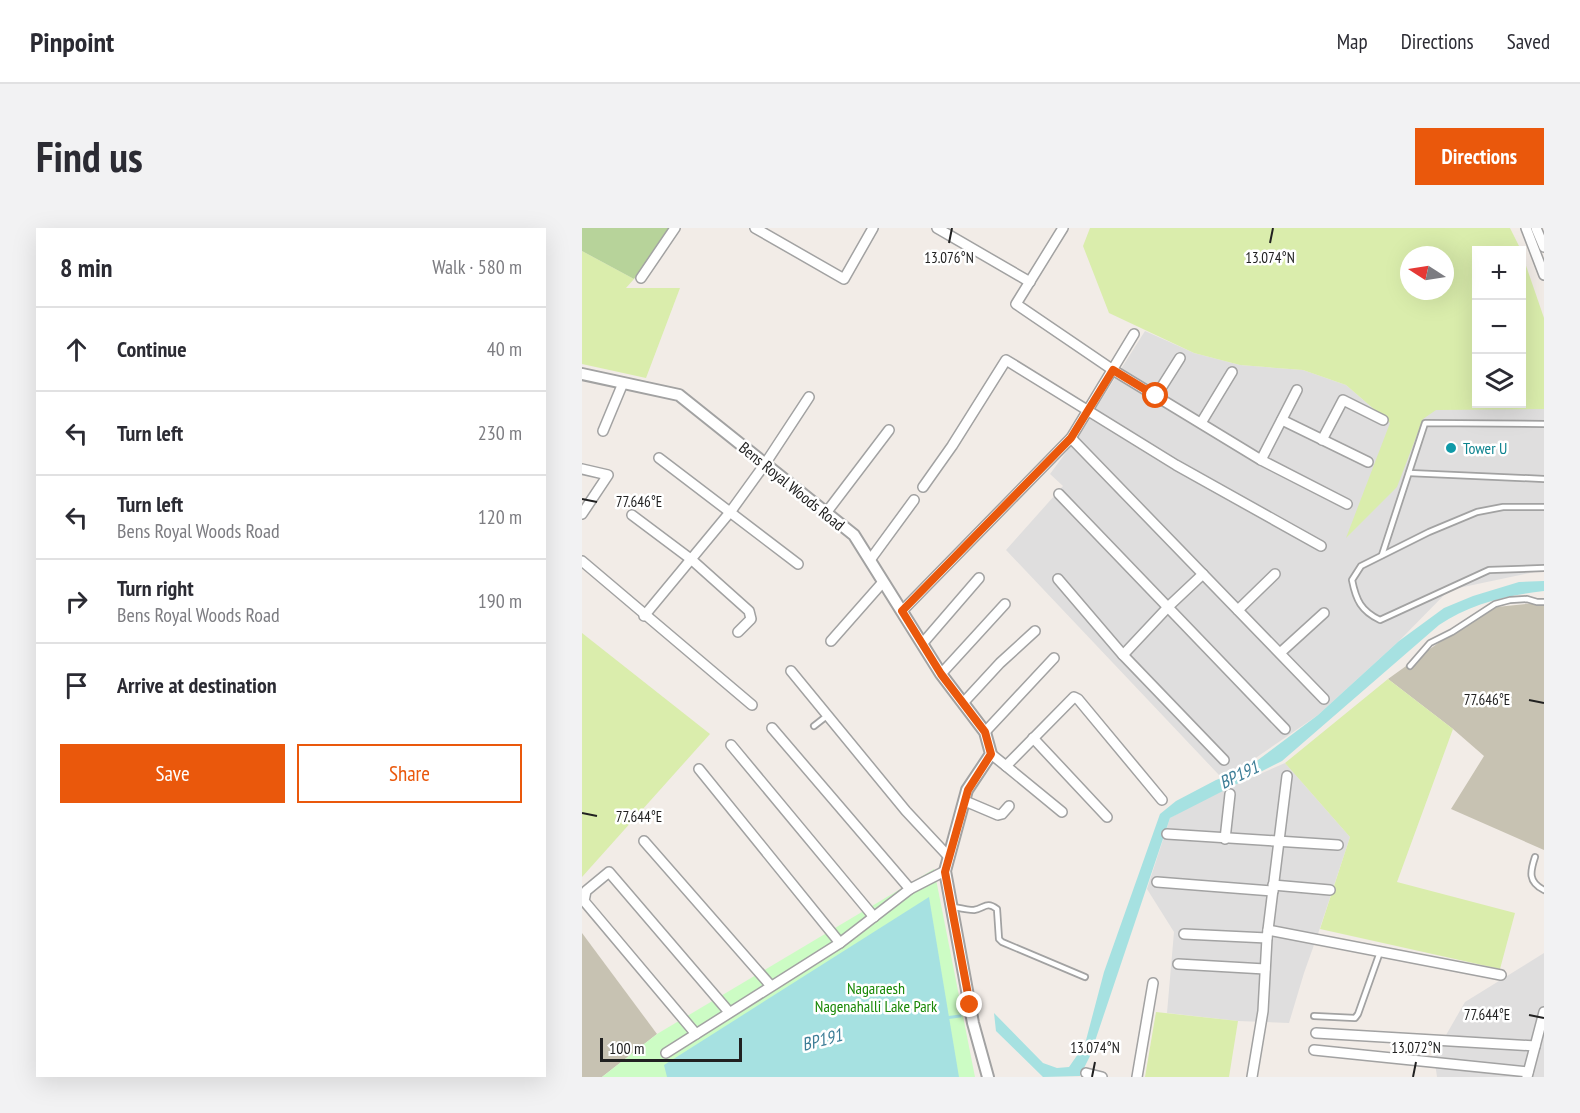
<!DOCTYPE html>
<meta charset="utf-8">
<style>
:root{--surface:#fff;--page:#f2f2f3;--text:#2b2b33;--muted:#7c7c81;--line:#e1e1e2;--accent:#ea580c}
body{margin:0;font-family:"PT Sans Narrow",sans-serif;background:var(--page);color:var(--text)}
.controls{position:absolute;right:18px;top:18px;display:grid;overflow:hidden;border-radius:0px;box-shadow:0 6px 24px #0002}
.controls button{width:54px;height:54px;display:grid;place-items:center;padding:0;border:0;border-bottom:2px solid var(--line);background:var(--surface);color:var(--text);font:30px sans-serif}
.compass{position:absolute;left:818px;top:18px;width:54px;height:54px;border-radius:50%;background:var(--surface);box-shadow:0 6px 24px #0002;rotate:282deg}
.scale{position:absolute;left:18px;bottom:15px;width:142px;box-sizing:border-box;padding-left:6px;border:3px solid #212121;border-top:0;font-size:16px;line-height:21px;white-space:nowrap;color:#212121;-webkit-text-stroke:4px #fff;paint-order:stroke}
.stop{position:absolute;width:18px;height:18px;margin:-14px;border:4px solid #ea580c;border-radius:50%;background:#fff}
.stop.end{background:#ea580c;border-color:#fff;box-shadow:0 2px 6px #0008}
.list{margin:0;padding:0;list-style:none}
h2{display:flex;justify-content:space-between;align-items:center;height:78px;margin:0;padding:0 24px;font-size:26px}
h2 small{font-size:20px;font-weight:400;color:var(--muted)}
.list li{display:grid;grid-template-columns:39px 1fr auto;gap:18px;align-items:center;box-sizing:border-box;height:84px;padding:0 24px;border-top:2px solid var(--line)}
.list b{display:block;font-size:22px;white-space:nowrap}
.list p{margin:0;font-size:20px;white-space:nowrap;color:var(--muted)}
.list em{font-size:20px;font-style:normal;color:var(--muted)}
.actions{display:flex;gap:12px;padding:18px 24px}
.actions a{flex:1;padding:14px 0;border:2px solid var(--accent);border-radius:0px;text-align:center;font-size:21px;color:var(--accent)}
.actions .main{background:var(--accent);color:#fff}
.icon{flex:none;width:33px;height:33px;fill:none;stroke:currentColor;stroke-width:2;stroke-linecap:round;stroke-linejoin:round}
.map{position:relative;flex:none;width:962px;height:849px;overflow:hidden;border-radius:0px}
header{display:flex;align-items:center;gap:36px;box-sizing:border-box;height:84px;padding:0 30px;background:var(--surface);border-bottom:2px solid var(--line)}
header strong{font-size:28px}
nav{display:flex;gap:33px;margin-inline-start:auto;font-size:21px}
.intro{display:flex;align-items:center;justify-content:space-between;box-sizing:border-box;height:144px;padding:0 36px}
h1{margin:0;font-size:42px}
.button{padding:15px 27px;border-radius:0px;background:var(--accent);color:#fff;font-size:21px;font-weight:700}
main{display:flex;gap:36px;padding:0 36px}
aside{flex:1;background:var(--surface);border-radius:0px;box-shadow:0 6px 24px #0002}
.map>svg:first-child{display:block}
.residential{fill:#dfdede}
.construction{fill:#c7c2b2}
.grass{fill:#daedac;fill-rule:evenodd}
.forest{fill:#b7d39a}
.park{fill:#ccfcc4}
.water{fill:#a6e1e1}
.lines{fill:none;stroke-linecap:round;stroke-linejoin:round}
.stream{stroke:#a6e1e1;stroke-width:3}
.service-casing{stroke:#a2a2a2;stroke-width:8}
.minor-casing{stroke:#a2a2a2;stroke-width:12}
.tertiary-casing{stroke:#a2a2a2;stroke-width:14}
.service{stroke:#fff;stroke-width:4.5}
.minor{stroke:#fff;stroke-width:9}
.tertiary{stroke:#fff;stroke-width:10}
.route{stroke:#ea580c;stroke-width:8}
.ticks{fill:none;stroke:#212121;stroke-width:2}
.culture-dot{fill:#0f9aa8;stroke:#fff;stroke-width:2}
.labels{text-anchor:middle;stroke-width:5;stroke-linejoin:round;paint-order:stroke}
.culture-label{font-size:16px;fill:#0d838f;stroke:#fff;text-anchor:start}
.street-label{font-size:16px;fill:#212121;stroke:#fff}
.park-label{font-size:16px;fill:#188806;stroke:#fff}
.water-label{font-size:18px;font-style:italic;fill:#3c7d96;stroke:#fff}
.ticks-label{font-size:15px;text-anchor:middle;fill:#212121;stroke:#fff;stroke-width:5;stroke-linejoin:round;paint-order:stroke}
</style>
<header>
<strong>Pinpoint</strong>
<nav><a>Map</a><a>Directions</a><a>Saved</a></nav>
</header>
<div class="intro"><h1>Find us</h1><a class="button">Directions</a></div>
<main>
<aside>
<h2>8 min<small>Walk · 580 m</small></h2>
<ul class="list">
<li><svg class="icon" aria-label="ahead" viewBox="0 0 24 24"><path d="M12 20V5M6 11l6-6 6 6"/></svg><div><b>Continue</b></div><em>40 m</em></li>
<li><svg class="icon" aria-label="left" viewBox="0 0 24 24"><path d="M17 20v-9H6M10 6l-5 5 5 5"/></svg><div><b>Turn left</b></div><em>230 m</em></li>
<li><svg class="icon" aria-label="left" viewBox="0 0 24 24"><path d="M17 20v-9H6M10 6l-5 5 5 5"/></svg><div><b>Turn left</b><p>Bens Royal Woods Road</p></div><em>120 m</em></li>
<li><svg class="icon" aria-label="right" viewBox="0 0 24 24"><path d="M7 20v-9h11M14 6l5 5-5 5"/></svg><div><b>Turn right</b><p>Bens Royal Woods Road</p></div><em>190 m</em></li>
<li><svg class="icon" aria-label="arrive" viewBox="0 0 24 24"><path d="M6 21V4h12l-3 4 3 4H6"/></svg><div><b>Arrive at destination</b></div></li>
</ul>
<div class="actions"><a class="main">Save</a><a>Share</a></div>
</aside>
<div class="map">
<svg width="962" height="849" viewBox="0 0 962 849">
<rect width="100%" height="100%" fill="#f2ece7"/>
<g class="residential">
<polygon points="563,103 612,125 658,137 721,142 764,157 808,195 820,165 894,176 939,176 962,161 962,342 867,362 817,413 736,487 659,540 637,547 424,322 481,258 468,246 499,204"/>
<polygon points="703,535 768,609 738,700 722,745 707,795 656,793 585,785 592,704 565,661 588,590 623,570"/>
<polygon points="962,725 962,849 855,849 852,828 883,774"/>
</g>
<g class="construction">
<polygon points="962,374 962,622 869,581 902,528 871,501 806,451 905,380"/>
<polygon points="0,705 75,806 20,849 0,849"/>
</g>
<g class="grass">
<path d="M 508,0 L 928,0 L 939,22 L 894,22 L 894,176 L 939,176 L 939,23 L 962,90 L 962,181 L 854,182 L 841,191 L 815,259 L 764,310 L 808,195 L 764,157 L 721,142 L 658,137 L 612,125 L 527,85 L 501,18 ZM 827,27 L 863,27 L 863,63 L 827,63 Z"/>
<polygon points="0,23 52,51 44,60 98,60 64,150 0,136"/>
<polygon points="0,405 128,506 0,649"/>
<polygon points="806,451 871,501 815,654 933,685 918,741 738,701 768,609 703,535"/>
<polygon points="574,784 656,793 647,849 563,849"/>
</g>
<polygon class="forest" points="0,0 88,0 52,51 0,23"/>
<polygon class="park" points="352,641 393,849 20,849 75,806"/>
<g class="water">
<path d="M 962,353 L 962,363 C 926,367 887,376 857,397 L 700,533 L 588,590 L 508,828 L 498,848 L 461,849 L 414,803 L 412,785 L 461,835 L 475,840 L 487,839 L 503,816 L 522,744 L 578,586 L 594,573 L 634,552 L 664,541 L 736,487 L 817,413 L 862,380 L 891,368 L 937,354 Z"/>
<polygon points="347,669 377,849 85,849 82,837"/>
</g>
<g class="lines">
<polyline class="stream" points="363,790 378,788"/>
<defs>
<g id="service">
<polyline points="827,245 962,251"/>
<path d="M 962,279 L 921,279 L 895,284 L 847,304 L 779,338 L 770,352 C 774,372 779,383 798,392 L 907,342 L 962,340"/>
<polyline points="800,327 843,195 962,196"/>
<polyline points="828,438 848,415 870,404 913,376 928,372 945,371 955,374 962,374"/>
<polyline points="232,498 246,487"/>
<path d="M 953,629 C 948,644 946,654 962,662"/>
<path d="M 372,679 C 377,680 386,682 392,682 C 403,680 404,673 415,681 L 417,711 L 420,714 L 503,749"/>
<polyline points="732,788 773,790 776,786 798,724"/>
</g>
<g id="minor">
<polyline points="173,0 262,51 291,0"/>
<polyline points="355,0 448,54"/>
<polyline points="481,0 434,76 531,142 679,232 765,276"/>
<polyline points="944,0 962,47"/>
<polyline points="954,0 962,19"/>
<polyline points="59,50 93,0"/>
<polyline points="574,168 598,130"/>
<polyline points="700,192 786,234"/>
<polyline points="619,195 650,144"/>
<polyline points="21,203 41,155"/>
<polyline points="489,210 742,471"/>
<polyline points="740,212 761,172 801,192"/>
<polyline points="77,230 216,336"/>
<polyline points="679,232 715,162"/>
<polyline points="0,241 26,247 0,286"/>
<polyline points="341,259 370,218 424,132 594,237 739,318"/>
<polyline points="477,266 703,501"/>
<polyline points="244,285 307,202"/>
<polyline points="50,287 110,332 167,383 169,391 156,404"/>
<polyline points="288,332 332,272"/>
<polyline points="0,333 170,477"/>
<polyline points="476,351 541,427 642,532"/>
<polyline points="656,382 693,346"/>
<polyline points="320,383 489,210 552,106"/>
<polyline points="62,388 149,283 183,236 227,169"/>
<polyline points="249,413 301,354"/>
<polyline points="340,416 397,350"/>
<polyline points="698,425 742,385"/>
<polyline points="541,427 587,378 621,346"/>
<polyline points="209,443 324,583 367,629"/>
<polyline points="359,446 423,376"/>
<polyline points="382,474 418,435 453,403"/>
<polyline points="190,500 328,661"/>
<polyline points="403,504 472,430"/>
<polyline points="451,510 525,589"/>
<polyline points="149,517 292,689"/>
<polyline points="409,526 424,538 492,469 496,471 580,572"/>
<polyline points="424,538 480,584"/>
<polyline points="117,541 258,715 328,661 363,643"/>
<polyline points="383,573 416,587 420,586 427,578"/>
<polyline points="585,606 756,617"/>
<polyline points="643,611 648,566"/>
<polyline points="62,613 189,758"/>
<polyline points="575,654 691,663"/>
<polyline points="691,657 748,662"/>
<polyline points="686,702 919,747"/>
<polyline points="602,706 685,710"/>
<polyline points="596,736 683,741"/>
<polyline points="734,805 953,818"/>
<polyline points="114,806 2,673 4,663 27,644 147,784"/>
<polyline points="732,822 946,844"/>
<polyline points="84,825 258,715"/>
<polyline points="504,845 520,849"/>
<polyline points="555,849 571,755"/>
<polyline points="670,849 681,783 685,710 705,548"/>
<polyline points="945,849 962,784"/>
</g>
<polyline id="tertiary" points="0,146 97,167 272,307 359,446 403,504 409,526 385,562 363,643 391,795 406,849"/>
</defs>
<use href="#service" class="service-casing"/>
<use href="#minor" class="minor-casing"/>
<use href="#tertiary" class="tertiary-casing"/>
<use href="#service" class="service"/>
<use href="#minor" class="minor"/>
<use href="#tertiary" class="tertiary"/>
</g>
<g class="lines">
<polyline class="route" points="388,777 363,644 386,562 409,526 403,504 359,446 320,383 489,210 531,142 574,168"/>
</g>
<path class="ticks" d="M 367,15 L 370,0M 688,15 L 691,0M 0,271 L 15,274M 947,472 L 962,475M 0,585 L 15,588M 947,787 L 962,790M 510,849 L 513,834M 831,849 L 834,834"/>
<circle class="culture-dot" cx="869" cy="220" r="6"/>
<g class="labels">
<g class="culture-label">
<text x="881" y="226">Tower U</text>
</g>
<g class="street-label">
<text transform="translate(210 258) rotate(39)" y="6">Bens Royal Woods Road</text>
</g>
<g class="park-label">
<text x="294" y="766">Nagaraesh<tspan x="294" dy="18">Nagenahalli Lake Park</tspan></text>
</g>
<g class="water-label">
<text transform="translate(657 547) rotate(-26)" y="6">BP191</text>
<text transform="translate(240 812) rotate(-15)" y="6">BP191</text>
</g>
</g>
<g class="ticks-label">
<text x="367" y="35">13.076°N</text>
<text x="688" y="35">13.074°N</text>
<text x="57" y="279">77.646°E</text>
<text x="905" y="477">77.646°E</text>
<text x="57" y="594">77.644°E</text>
<text x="905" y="792">77.644°E</text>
<text x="513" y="825">13.074°N</text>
<text x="834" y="825">13.072°N</text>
</g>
</svg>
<div class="controls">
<button>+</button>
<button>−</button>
<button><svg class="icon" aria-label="layers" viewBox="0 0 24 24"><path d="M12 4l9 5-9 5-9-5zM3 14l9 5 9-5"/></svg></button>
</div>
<svg class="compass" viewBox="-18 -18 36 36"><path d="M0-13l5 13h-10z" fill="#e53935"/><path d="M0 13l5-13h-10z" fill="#7c7c81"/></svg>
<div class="scale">100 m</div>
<div class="stop" style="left:574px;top:168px"></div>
<div class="stop end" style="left:388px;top:777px"></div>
</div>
</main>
